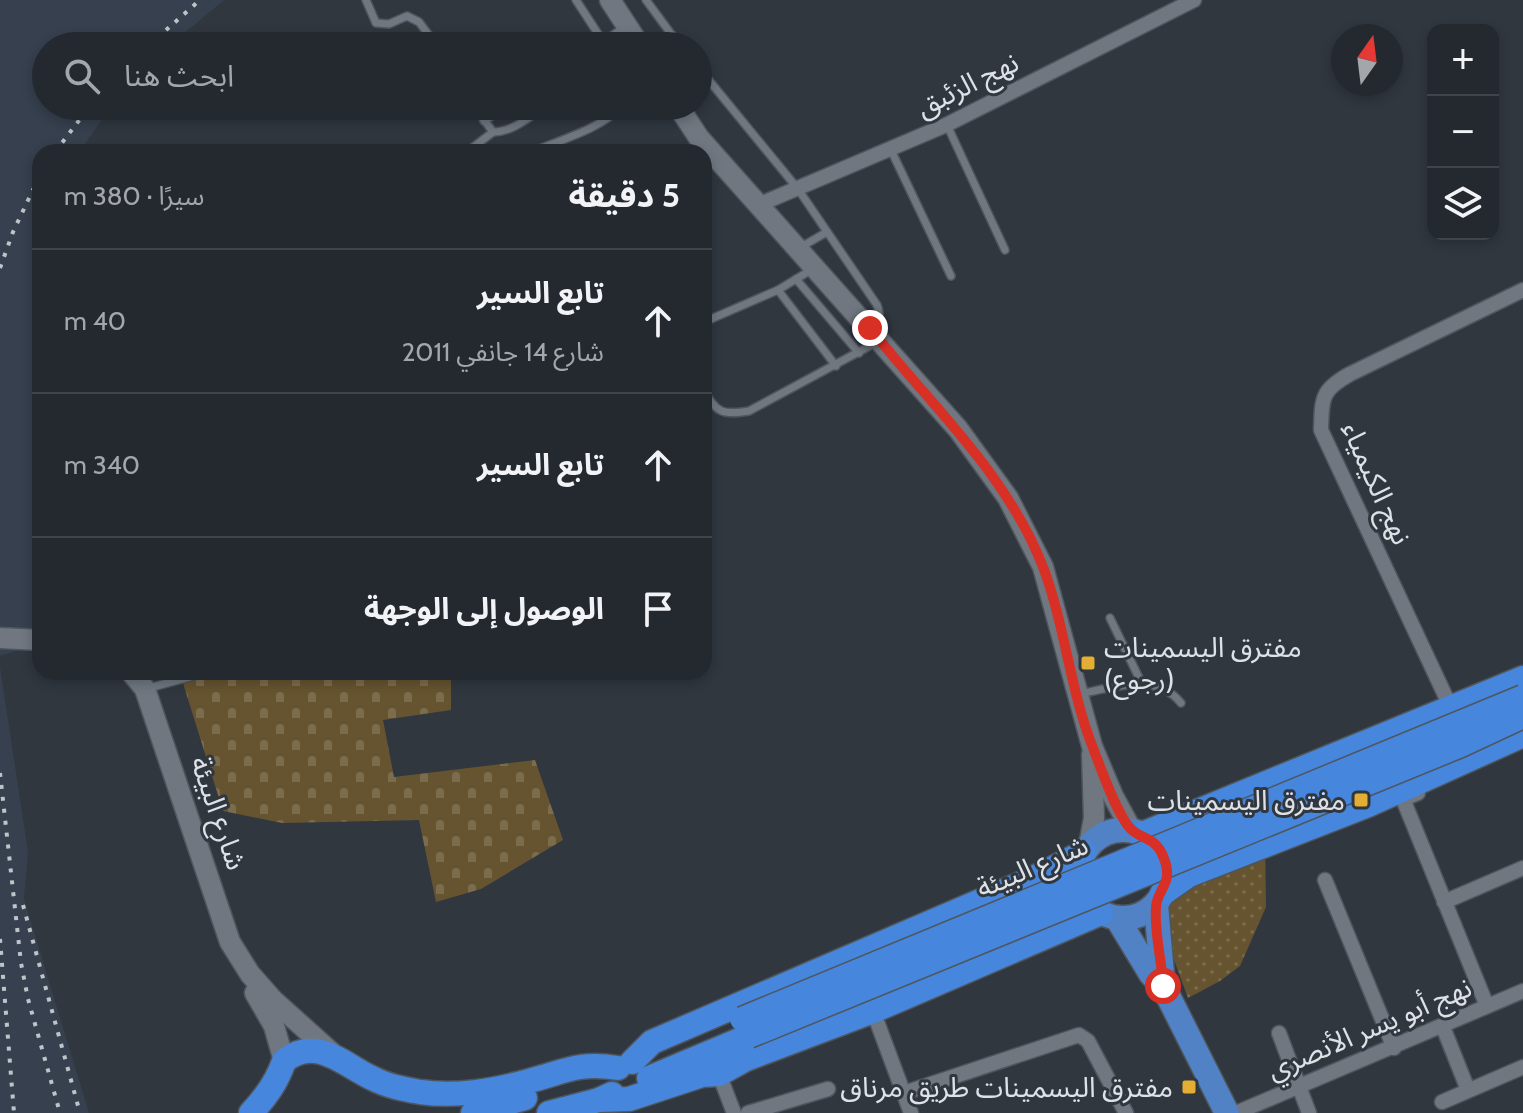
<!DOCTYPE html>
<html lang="ar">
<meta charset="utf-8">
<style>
:root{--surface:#24292f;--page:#30353b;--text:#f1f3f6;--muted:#a3a6aa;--line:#41454b}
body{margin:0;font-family:Cabin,"Noto Sans Arabic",sans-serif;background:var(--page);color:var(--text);direction:rtl}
.controls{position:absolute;right:24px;top:24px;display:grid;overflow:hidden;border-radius:16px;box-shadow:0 4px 12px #0003}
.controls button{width:72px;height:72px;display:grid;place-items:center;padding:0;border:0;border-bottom:2px solid var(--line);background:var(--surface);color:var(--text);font:40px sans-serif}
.compass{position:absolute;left:1331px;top:24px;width:72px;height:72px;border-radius:50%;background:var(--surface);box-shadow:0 4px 12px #0003;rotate:14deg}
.stop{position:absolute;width:24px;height:24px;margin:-18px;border:6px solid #d93025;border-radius:50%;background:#fff}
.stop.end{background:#d93025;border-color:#fff;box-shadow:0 2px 8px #0008}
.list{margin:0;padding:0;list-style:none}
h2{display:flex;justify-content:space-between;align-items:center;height:104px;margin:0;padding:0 32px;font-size:34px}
h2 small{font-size:26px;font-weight:400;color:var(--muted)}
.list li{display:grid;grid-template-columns:52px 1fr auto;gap:24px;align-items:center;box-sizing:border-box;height:144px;padding:0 32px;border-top:2px solid var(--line)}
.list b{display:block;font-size:30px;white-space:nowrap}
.list p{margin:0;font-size:26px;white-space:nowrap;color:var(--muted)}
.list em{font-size:26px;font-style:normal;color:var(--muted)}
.icon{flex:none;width:44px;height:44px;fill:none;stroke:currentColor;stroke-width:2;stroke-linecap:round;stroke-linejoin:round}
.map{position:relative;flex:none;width:1523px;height:1113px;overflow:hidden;direction:ltr}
.search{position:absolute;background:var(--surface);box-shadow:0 4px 12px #0003;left:32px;top:32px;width:680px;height:88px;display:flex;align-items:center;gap:20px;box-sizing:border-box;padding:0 28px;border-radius:44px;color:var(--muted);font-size:30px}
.panel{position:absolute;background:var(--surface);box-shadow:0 4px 12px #0003;left:32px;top:144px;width:680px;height:536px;border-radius:24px;direction:rtl}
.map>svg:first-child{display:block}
.built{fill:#36404e}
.grass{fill:url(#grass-dots)}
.cemetery{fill:url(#cemetery-stones)}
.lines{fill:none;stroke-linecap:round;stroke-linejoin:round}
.service-casing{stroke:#4f555c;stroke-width:10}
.minor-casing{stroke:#4f555c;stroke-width:17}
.secondary-casing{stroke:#4f555c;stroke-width:23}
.primary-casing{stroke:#4f555c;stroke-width:27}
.trunk-casing{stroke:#4f555c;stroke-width:27}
.service{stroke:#707781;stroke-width:7}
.minor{stroke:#707781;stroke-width:14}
.secondary{stroke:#707781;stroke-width:20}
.primary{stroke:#5082c5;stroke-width:24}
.trunk{stroke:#4686dc;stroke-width:24}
.rail{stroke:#bfc4c9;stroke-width:4;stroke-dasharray:4 8;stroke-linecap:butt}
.trunk-bridge-casing{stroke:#4f555c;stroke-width:27;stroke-linecap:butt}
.trunk-bridge{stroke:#4686dc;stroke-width:24}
.route{stroke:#d93025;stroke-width:10}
.poi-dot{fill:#e4ae35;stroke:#30373f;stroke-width:3}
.labels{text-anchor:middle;stroke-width:6;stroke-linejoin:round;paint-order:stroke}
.street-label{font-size:28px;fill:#dee2e7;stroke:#30373f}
.poi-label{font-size:28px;fill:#dee2e7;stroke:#30373f;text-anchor:end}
</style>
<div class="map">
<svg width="1523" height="1113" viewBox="0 0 1523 1113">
<defs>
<pattern id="grass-dots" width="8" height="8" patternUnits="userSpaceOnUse" patternTransform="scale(2)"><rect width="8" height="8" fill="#665430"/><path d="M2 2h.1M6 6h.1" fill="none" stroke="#7b6c4e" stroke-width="1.8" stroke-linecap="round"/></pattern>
<pattern id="cemetery-stones" width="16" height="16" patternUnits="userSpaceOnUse" patternTransform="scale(2)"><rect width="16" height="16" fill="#665430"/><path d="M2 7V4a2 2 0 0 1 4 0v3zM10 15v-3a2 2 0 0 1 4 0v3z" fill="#7b6c4e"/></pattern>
</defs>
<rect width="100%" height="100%" fill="#30373f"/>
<g class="built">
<polygon points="0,0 224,0 169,46 46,46 46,106 112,106 79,152 40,152 40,643 0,656"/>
<polygon points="0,667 28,852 24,899 89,1113 0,1113"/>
</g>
<polygon class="grass" points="1265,841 1266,907 1240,966 1220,981 1188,998 1173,957 1164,912 1171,891"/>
<polygon class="cemetery" points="173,672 451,672 451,710 383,720 394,777 535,760 563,840 481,889 436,902 419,820 282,823 223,811 182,680"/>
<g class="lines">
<defs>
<g id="service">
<polyline points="366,0 376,23 389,24 407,16 419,22 437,46"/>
<polyline points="576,0 606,46"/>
<polyline points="646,0 680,46"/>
<polyline points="597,46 625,27"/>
<path d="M 698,67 L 798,189 L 877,305 C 882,316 877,320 870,328"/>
<path d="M 474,106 L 493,132 C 513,132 529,117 546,106"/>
<polyline points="484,121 507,106"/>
<polyline points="947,125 1005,250"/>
<polyline points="890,148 951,276"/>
<polyline points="467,152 493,132"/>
<path d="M 532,152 C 555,142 608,126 620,106"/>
<polyline points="801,247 827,232"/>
<polyline points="796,279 859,353"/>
<polyline points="778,290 836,366"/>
<polyline points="704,322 778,290 811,270"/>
<path d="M 704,390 C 716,414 724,415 749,411 L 877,342"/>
<polyline points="1110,618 1142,684"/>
<polyline points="149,688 208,672"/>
<path d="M 1080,694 C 1113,687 1157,672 1181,703"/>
</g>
<g id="minor">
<polyline points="758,205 946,125 1194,0"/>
<path d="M 1451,708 L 1321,430 C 1322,398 1321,390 1350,374 L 1523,290"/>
<polyline points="1418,793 1403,799 1487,1006"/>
<polyline points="1325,880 1394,1048"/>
<polyline points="1444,902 1523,868"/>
<polyline points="873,1011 911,1113"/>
<polyline points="1443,1027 1468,1090"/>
<polyline points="1279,1033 1309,1113"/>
<polyline points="719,1074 734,1113"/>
<polyline points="904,1093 1079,1035 1088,1041 1126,1113"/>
<polyline points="1442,1102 1523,1067"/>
<polyline points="748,1113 828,1089"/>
<polyline points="1236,1113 1523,991"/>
</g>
<g id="secondary">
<polyline points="610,0 640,46"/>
<polyline points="678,106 699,138 958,429 1008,498 1043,567 1092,746 1113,796 1132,831"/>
<polyline points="0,638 40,640"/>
<polyline points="131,672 145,689 230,942 250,974 273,1000 332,1053"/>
<polyline points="1089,845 1094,818 1092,754"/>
<polyline points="255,993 274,1026 284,1061"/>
</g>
<g id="primary">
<circle cx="1123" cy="874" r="44"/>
<polyline points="1156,904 1163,986"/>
<polyline points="1117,918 1151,974 1163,986 1227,1113"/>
</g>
<g id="trunk">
<polyline points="1142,834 1523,678"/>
<polyline points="1162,894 1189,875 1368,805 1523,735"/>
<polyline points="632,1062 652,1042 1034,878 1084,852"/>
<polyline points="649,1078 749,1036"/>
<polyline points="599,1100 629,1099 702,1075 719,1074 746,1059 873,1011 1101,913"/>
<path d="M 251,1113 C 266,1097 277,1082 284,1061 C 316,1035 344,1065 372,1078 C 387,1086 403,1089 420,1092 C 457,1097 492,1091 529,1081 C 567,1071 577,1062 618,1068"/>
<polyline points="473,1113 525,1098"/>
<polyline points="549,1113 599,1100 612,1094"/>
</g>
</defs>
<use href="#service" class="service-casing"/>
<use href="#minor" class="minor-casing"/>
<use href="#secondary" class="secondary-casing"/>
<use href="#primary" class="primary-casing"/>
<use href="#trunk" class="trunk-casing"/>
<use href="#service" class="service"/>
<use href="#minor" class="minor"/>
<use href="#secondary" class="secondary"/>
<use href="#primary" class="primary"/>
<use href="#trunk" class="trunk"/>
<g class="rail">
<polyline points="148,46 200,0"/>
<polyline points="55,152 90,106"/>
<polyline points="0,268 13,232 40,175"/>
<polyline points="0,773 21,963 28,999 60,1113"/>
<polyline points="23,905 80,1113"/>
<polyline points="0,939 14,1113"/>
</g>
<defs>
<g id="trunk-bridge">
<polyline points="742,1019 1523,697"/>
<polyline points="749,1036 1461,745 1523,716"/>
</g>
</defs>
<use href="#trunk-bridge" class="trunk-bridge-casing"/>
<use href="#trunk-bridge" class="trunk-bridge"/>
</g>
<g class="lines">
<path class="route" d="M 870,328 C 931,406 1006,472 1043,567 C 1065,625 1070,690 1093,748 C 1100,766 1118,818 1132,830 C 1143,840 1155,837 1163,856 C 1175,884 1157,888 1156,907 C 1154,933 1162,960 1163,986"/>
</g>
<g class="poi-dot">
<rect x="1080" y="655" width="16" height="16" rx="4"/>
<rect x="1353" y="792" width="16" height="16" rx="4"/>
<rect x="1181" y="1079" width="16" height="16" rx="4"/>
</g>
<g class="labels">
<g class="street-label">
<text transform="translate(967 84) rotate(-26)" y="10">نهج الزئبق</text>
<text transform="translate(1377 483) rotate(66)" y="10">نهج الكيمياء</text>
<text transform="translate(219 813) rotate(71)" y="10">شارع البيئة</text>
<text transform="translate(1032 866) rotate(-23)" y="10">شارع البيئة</text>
<text transform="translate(1369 1028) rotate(-23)" y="10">نهج أبو يسر الأنصري</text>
</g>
<g class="poi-label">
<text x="1104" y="657" text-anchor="start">مفترق اليسمينات<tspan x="1104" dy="32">(رجوع)</tspan></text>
<text x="1345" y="810">مفترق اليسمينات</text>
<text x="1173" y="1097">مفترق اليسمينات طريق مرناق</text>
</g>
</g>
</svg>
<div class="controls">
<button>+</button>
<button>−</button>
<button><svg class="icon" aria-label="layers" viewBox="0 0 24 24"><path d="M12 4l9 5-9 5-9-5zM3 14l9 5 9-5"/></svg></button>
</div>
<svg class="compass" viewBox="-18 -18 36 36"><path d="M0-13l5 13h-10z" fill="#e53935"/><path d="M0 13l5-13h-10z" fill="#a3a6aa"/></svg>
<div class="stop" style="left:1163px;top:986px"></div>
<div class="stop end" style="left:870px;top:328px"></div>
<div class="search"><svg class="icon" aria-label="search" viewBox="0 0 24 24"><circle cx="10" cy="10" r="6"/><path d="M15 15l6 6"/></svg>ابحث هنا</div>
<section class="panel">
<h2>5 دقيقة<small>سيرًا · 380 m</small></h2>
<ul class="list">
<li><svg class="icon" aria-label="ahead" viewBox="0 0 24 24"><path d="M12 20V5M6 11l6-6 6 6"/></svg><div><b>تابع السير</b><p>شارع 14 جانفي 2011</p></div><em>40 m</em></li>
<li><svg class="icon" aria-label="ahead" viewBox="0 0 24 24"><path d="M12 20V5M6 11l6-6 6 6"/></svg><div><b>تابع السير</b></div><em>340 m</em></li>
<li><svg class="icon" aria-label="arrive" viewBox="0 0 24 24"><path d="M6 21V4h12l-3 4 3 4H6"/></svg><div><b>الوصول إلى الوجهة</b></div></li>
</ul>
</section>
</div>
